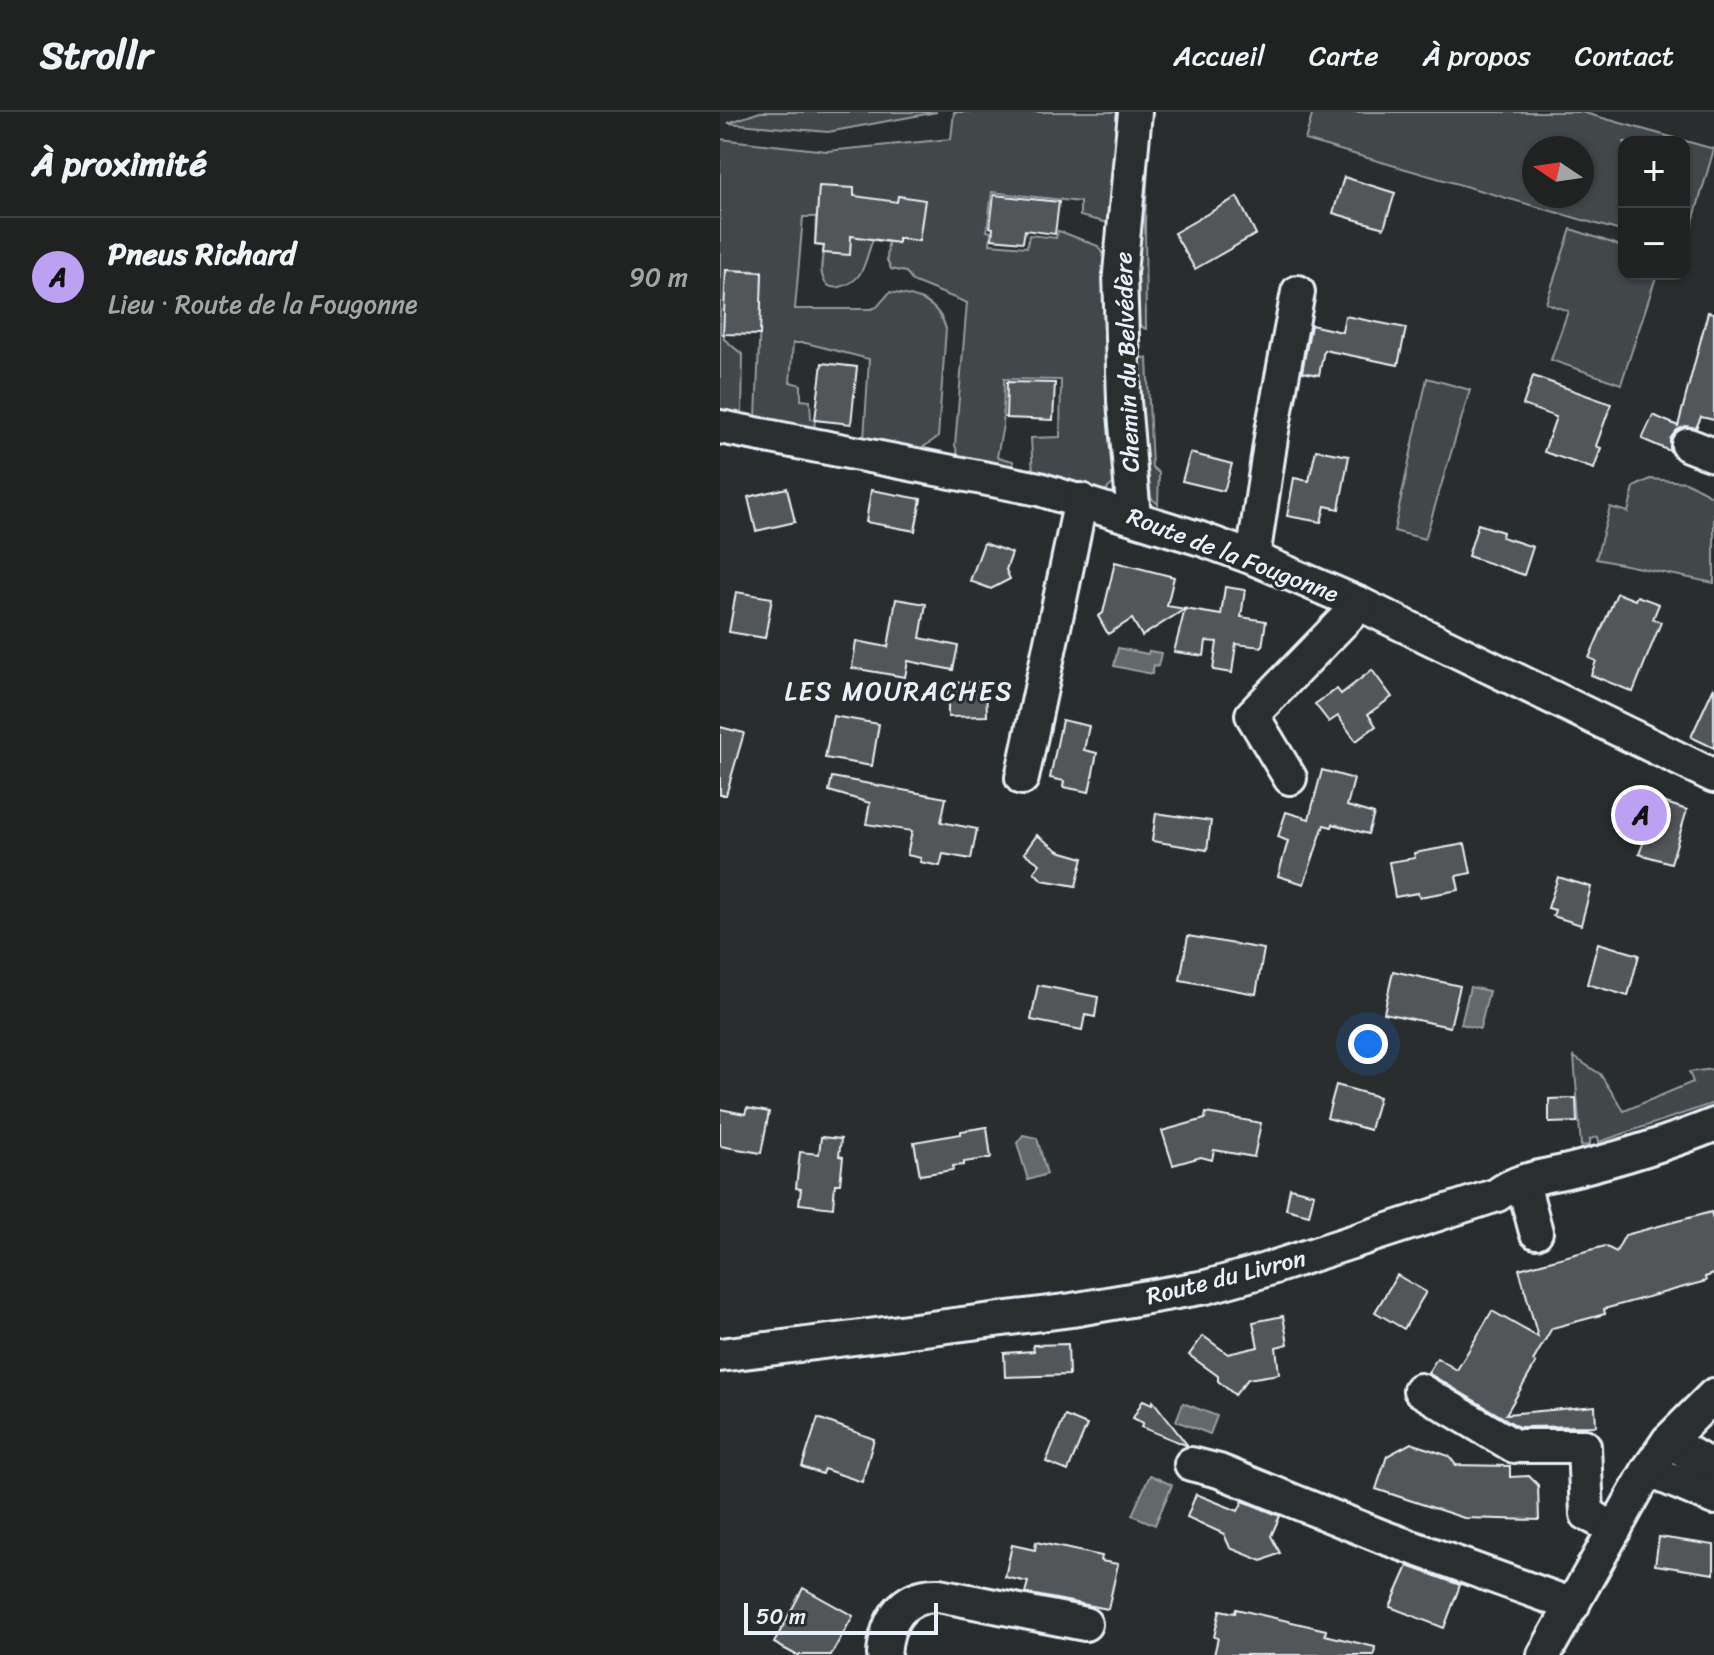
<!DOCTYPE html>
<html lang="fr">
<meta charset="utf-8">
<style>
:root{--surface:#202222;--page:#282a2a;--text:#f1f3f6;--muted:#a2a4a5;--line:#3d3f40;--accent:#bca0f2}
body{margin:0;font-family:Sriracha,sans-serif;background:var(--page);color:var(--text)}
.controls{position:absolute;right:24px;top:24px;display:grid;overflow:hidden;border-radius:16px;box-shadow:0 2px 6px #0004}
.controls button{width:72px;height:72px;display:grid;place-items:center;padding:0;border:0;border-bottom:2px solid var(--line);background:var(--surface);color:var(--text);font:40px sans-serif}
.compass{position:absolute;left:802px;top:24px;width:72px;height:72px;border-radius:50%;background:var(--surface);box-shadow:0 2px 6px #0004;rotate:283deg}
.scale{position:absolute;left:24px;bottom:20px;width:194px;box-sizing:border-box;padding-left:8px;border:4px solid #e8f1f8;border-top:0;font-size:22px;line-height:28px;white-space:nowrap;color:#e8f1f8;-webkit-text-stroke:6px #2a2d2e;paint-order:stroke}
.you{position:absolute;left:648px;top:932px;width:28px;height:28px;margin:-20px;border:6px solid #fff;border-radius:50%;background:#1a73e8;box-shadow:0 0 0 12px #1a73e833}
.badge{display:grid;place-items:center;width:52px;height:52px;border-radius:50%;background:var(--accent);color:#111;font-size:26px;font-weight:700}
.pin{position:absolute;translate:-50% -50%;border:4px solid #fff;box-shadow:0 2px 8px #0006}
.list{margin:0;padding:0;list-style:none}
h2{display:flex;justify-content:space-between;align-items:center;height:104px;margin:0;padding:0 32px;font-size:34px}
h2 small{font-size:26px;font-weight:400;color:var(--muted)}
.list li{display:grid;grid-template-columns:52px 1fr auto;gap:24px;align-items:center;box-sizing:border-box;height:120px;padding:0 32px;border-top:2px solid var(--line)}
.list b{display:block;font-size:30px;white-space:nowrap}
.list p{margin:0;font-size:26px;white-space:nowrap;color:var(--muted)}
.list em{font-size:26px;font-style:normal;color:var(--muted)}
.map{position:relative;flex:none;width:994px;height:1543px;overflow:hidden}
header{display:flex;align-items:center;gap:48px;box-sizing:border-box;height:112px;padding:0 40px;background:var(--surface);border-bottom:2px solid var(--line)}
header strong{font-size:38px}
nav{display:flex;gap:44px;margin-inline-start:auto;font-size:28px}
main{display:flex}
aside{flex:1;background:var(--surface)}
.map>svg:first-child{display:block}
.green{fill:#424648;stroke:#959ca0;stroke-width:2;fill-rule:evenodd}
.water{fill:#63686b;stroke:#989fa3;stroke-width:2}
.building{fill:#535759;stroke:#e8f1f8;stroke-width:2}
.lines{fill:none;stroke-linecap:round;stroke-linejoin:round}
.minor-casing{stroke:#e8f1f8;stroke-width:38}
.minor{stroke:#2a2d2e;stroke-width:32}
.labels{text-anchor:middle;stroke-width:6;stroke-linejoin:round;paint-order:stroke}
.street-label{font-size:24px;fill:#e8f1f8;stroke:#2a2d2e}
.neighbourhood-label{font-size:26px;letter-spacing:2px;fill:#e8f1f8;stroke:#2a2d2e}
</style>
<header>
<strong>Strollr</strong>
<nav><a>Accueil</a><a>Carte</a><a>À propos</a><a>Contact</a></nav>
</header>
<main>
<aside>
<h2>À proximité<small></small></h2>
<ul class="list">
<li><span class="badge">A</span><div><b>Pneus Richard</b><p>Lieu · Route de la Fougonne</p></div><em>90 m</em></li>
</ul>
</aside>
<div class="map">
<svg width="994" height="1543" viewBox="0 0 994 1543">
<rect width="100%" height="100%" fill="#2a2d2e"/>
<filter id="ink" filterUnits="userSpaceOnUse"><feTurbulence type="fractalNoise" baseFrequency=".0125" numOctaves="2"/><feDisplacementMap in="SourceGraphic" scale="16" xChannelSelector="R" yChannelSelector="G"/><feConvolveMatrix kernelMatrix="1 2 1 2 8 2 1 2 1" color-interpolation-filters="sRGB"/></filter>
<g filter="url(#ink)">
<g class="green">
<polygon points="40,0 217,0 108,20 8,11"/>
<path d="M 234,0 L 408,0 L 396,113 L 360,104 L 360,90 L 272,80 L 267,119 L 271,120 L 270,132 L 307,135 L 309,123 L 336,126 L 338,119 L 342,120 L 378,134 L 392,158 L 397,368 L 385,379 L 313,362 L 311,326 L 340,325 L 341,268 L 284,267 L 283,313 L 277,345 L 293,349 L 295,358 L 239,346 L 235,333 L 247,191 L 192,169 L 186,160 L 171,157 L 167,148 L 168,130 L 153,128 C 148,138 146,154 139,163 C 131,174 108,183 103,166 C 99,157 103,144 104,134 L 95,133 L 96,105 L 83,105 L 75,197 L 151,197 L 157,195 L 170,180 C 197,184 218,189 226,217 L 218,325 L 199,338 L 144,328 L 149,247 L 86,231 L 73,231 L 70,270 L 81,273 L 81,288 L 90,289 L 91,307 L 95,308 L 94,318 L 36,306 L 42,159 L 6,158 L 4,227 L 23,243 L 22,302 L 0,300 L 0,27 L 107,39 L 231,27 Z"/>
<path d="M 593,0 L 861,0 L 994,37 L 965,137 L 964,30 L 904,30 L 904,120 L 585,28 ZM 814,36 L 862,36 L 862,84 L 814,84 Z"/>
<polygon points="421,33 429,36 425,110 426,217 410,209"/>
<polygon points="851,117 904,135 904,162 937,162 901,272 831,248 848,199 826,191"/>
<polygon points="418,245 427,246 432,355 439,361 438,392 431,386 428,360 422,357"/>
<polygon points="707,266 750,278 705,427 674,419"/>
<polygon points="930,367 966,370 994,385 994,471 876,447 890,395 908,400 914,375"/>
<polygon points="854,945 880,962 904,999 973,970 969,960 994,957 994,991 879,1030 878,1025 870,1027 870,1033 861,1034"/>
</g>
<g class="water">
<polygon points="398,536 428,542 429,539 441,541 438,554 434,553 432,562 394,554"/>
<polygon points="750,875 769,879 760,917 741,912"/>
<polygon points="303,1023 317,1026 327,1062 308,1068 297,1031"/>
<polygon points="463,1291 497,1304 490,1322 456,1309"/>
<polygon points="430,1363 452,1373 435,1413 412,1403"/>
</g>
<g class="building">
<polygon points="624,65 675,81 664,116 613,101"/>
<polygon points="99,74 134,76 134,84 177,90 178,84 205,88 199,129 178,126 178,131 131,124 130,143 103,141 104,134 95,133"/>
<polygon points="274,83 339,90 335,122 305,118 303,130 272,127 273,116 270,115"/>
<polygon points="517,85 536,122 475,157 454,121"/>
<polygon points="6,158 42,160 40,223 3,222"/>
<polygon points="988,200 994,201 994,308 981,305 976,316 966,314 957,318 950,327 950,339 922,327 933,303 958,314"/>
<polygon points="625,204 686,216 678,253 604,238 599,263 582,260 591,213 622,220"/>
<polygon points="102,251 137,255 131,312 95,308"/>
<polygon points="813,264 891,292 876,334 881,336 874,357 824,340 836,305 803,293"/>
<polygon points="287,270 335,271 333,308 286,306"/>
<polygon points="596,338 629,344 619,397 605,394 601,410 567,404 574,366 589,369"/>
<polygon points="470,341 512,352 504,379 462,369"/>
<polygon points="67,376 75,410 36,419 28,385"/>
<polygon points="151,378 201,387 195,419 146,410"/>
<polygon points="758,412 783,420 782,425 813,435 804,463 748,444"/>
<polygon points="264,431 292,441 286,458 290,467 271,477 250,469"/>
<polygon points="395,450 454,465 447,494 501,503 505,475 525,478 521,505 546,509 542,535 516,532 512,561 493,558 497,530 486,529 484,544 454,540 465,497 422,524 412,507 388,522 378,504 383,501"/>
<polygon points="16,480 52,486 45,526 9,520"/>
<polygon points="897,481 915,488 917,484 939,492 933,507 941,510 913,580 871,563 876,549 869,546"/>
<polygon points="176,487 206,492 200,526 238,534 233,558 188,549 185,565 132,556 136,529 168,535"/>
<polygon points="652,558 672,585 648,602 656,614 636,629 618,604 609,610 595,592 617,577 621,582"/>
<polygon points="266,570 267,604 228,605 228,571"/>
<polygon points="994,575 994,636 971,625"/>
<polygon points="113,604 159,612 152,654 105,646"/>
<polygon points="342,608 369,614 364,638 377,641 369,680 343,675 344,669 330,666"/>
<polygon points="0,615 24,621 6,683 0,683"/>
<polygon points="602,658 634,667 627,694 654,702 648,722 613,712 612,715 604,713 584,772 558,764 568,729 558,725 566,700 589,707"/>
<polygon points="112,665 226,686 221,710 257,717 251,747 223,742 220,754 200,750 201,746 187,743 192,719 146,712 150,691 109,679"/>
<polygon points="940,689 967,698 951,751 919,742"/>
<polygon points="436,701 491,709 487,738 432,729"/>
<polygon points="317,723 339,739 363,746 356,774 322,768 314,760 320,752 304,741"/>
<polygon points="745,732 751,761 736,764 739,778 699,785 698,781 675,785 669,750 695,746 694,741"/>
<polygon points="838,765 871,775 861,813 833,804 835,798 828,796"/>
<polygon points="468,824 544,837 536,882 460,868"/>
<polygon points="878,831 919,843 908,884 867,872"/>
<polygon points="673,859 740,874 730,915 664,901"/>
<polygon points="318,873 378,885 375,905 365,903 362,918 311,908"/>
<polygon points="616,973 659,985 650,1018 607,1006"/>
<polygon points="856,986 857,1010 829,1011 829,987"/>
<polygon points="27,996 49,1000 41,1041 0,1034 0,997 25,1002"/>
<polygon points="486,1001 541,1011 534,1045 494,1038 492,1048 481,1045 453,1053 442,1019 485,1007"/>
<polygon points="267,1015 271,1046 244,1050 244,1053 233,1054 233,1058 200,1063 194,1030 241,1022 241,1019"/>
<polygon points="101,1025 121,1027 119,1044 123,1045 120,1072 115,1072 113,1096 79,1092 81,1077 76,1076 80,1040 99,1042"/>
<polygon points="570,1076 594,1082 589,1103 566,1097"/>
<polygon points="991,1100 994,1111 994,1162 985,1165 986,1169 884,1197 885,1202 832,1216 813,1249 816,1251 786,1302 875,1294 876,1314 799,1315 708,1261 717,1246 737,1258 772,1199 818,1225 799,1157 885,1134 896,1140 905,1123"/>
<polygon points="677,1163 706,1180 684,1217 655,1200"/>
<polygon points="563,1204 568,1232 556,1235 559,1262 528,1267 515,1283 498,1269 498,1264 469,1243 483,1224 508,1242 538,1235 533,1210"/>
<polygon points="348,1232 349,1263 285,1265 284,1241 314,1239 313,1233"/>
<polygon points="423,1288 432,1292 433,1289 468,1334 421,1315 423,1311 413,1306"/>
<polygon points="345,1304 367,1313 348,1359 326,1350"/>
<polygon points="98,1306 154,1327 142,1370 104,1357 102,1362 82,1355"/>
<polygon points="691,1331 729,1344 736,1353 790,1354 790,1365 809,1364 818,1373 819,1408 744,1406 656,1377 667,1344"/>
<polygon points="476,1382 518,1399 523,1389 560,1404 551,1424 560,1441 542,1449 510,1436 504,1422 467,1405"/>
<polygon points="939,1425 994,1433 994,1462 935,1453"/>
<polygon points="316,1430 382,1444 381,1449 398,1452 388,1497 305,1481 308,1470 285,1465 292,1433 315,1438"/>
<polygon points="688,1454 740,1473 724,1516 670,1495"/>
<polygon points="83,1476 133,1504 111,1543 76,1543 54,1531"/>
<polygon points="516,1497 606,1518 605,1523 655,1535 654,1543 494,1543 498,1526 494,1525 500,1498 515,1501"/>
</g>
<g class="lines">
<defs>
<g id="minor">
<polyline points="0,315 319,377 481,427 533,446 640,492 994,664"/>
<polyline points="968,333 994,343"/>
<polyline points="414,405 404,289 400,161 415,0"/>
<polyline points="533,446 552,319 578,180"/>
<polyline points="302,666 361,388"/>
<polyline points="570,666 532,603 640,492"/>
<polyline points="803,1071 816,1120"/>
<path d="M 0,1243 L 352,1198 L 486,1175 L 536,1161 L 777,1083 C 799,1066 827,1064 852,1058 C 900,1046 949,1031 994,1013"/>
<polyline points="700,1278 794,1334 864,1334 867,1402 895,1417"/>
<polyline points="948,1329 994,1356"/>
<polyline points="471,1352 499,1359 663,1425 853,1493"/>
<polyline points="928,1358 994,1386"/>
<path d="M 164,1543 C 166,1509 182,1482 219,1483 L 365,1512"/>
<polyline points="824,1543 928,1358 948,1329 994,1283"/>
</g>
</defs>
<use href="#minor" class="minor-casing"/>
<use href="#minor" class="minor"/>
</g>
</g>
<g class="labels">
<g class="street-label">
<text transform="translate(407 250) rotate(-92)" y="8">Chemin du Belvédère</text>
<text transform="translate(513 443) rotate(21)" y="8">Route de la Fougonne</text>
<text transform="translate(506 1165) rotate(-14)" y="8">Route du Livron</text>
</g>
<g class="neighbourhood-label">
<text x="179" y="588">LES MOURACHES</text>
</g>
</g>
</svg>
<div class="controls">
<button>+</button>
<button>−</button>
</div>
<svg class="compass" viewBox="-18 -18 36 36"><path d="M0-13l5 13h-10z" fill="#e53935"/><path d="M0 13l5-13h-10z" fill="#a2a4a5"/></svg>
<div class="scale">50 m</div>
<div class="you"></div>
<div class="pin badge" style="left:921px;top:703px">A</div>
</div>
</main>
